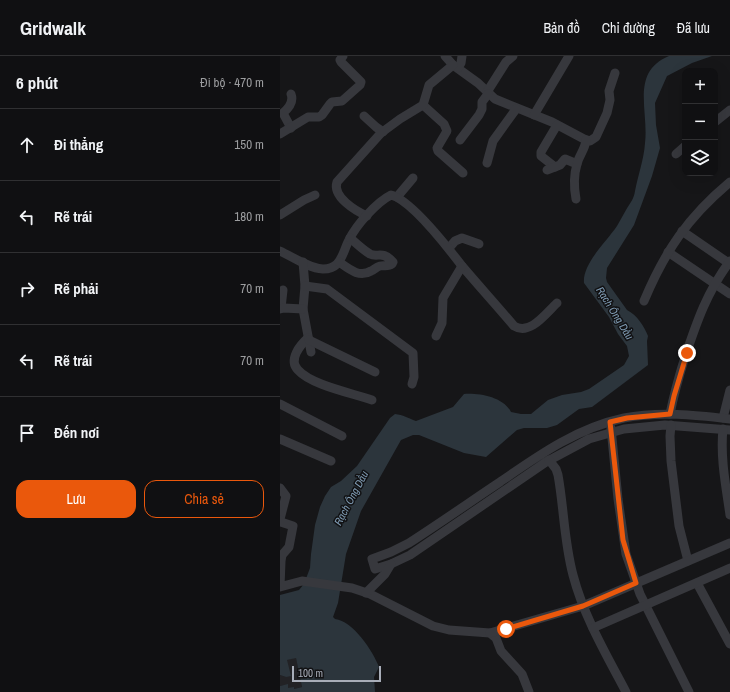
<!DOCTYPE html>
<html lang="vi">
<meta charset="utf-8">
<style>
:root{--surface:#101012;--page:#1e1e20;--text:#f1f3f6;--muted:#9c9d9f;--line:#303032;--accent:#ea580c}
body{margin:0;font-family:"Archivo Narrow",sans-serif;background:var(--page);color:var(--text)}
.controls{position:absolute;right:12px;top:12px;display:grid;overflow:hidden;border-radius:8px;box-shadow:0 4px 16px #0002}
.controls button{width:36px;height:36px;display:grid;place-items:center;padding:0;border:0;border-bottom:1px solid var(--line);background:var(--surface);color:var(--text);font:20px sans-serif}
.scale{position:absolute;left:12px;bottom:10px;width:89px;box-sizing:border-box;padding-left:4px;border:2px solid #a8adb8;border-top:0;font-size:11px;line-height:14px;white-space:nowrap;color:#a8adb8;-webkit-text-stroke:3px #111113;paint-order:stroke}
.stop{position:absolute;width:12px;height:12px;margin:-9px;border:3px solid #ea580c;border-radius:50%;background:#fff}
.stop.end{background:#ea580c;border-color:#fff;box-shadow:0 1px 4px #0008}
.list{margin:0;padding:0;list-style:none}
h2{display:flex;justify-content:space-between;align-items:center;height:52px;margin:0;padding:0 16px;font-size:17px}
h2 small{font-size:13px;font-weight:400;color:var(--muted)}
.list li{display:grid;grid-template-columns:26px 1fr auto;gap:12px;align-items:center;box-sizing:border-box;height:72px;padding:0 16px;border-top:1px solid var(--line)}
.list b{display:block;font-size:15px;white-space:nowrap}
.list em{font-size:13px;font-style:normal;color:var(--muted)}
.actions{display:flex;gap:8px;padding:12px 16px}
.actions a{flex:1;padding:9px 0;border:1px solid var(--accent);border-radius:12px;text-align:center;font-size:14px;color:var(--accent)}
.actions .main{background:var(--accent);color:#fff}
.icon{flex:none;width:22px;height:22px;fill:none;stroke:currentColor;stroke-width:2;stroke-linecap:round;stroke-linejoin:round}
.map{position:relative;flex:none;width:450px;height:636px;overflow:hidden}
header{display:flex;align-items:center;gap:24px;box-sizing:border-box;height:56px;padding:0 20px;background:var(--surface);border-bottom:1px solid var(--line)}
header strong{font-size:19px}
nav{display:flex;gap:22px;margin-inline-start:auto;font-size:14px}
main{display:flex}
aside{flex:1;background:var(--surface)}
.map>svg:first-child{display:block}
.built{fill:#222225}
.water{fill:#2c353c}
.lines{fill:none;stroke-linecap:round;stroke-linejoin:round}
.minor{stroke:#37383d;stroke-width:9}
.route{stroke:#ea580c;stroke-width:5}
.labels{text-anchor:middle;stroke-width:3;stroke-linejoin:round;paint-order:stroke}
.water-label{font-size:11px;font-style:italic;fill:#7f9bb3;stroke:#111113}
</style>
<header>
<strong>Gridwalk</strong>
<nav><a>Bản đồ</a><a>Chỉ đường</a><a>Đã lưu</a></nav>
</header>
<main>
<aside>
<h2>6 phút<small>Đi bộ · 470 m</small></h2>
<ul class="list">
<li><svg class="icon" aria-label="ahead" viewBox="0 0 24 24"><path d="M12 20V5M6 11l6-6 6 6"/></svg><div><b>Đi thẳng</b></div><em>150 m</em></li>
<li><svg class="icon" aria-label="left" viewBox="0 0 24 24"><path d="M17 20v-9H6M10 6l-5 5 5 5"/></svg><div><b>Rẽ trái</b></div><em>180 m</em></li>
<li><svg class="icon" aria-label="right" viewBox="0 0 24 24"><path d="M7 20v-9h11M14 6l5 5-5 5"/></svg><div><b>Rẽ phải</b></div><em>70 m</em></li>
<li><svg class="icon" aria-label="left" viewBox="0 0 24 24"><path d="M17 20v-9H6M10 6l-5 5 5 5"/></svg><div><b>Rẽ trái</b></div><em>70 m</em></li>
<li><svg class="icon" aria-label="arrive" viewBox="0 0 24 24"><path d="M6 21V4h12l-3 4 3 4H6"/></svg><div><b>Đến nơi</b></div></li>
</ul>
<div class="actions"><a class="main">Lưu</a><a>Chia sẻ</a></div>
</aside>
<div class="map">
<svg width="450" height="636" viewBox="0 0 450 636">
<rect width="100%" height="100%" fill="#161618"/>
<polygon class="built" points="16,601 22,631 14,633 8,632 7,629 0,630 0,619 6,621 7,604"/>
<path class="water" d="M 389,0 L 432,0 L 412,7 L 389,19 L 387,20 L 375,47 L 376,69 L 380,92 L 372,120 L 354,169 L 327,212 L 326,222 L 327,226 L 347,254 C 357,259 364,270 368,280 L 367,285 L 368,309 L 312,351 L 299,353 L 277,369 L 267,372 L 244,372 L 237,374 L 206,401 L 184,397 L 139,379 L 133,379 L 121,384 L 81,455 L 66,498 L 58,547 L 53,561 L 55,563 C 73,565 93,595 99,611 L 94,621 L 95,636 L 0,636 L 0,630 L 8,628 L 8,632 L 14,631 L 14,633 L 22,631 L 16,602 L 7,604 L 11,620 L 6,621 L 0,619 L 0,539 L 19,534 L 24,528 L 30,512 L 31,498 L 35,469 L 40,451 L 45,440 L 51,431 L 61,425 L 77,410 L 110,362 L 115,358 C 123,359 128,362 136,365 L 173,351 L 184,338 C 200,337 223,341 231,356 L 241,358 L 251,358 L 268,344 L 282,339 L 301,336 L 309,333 L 344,309 L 349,300 L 347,290 L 338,278 L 329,261 L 304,227 C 302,208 327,185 337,170 C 340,165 343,159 346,154 C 350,147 354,143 355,135 C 358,119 364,103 365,87 C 369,55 350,16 389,0 Z"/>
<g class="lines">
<g class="minor">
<polyline points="165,0 173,9 198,27 215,43 272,66 304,83 310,85 316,81 327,57 330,44 329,35 335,17"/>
<polyline points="178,12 181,7 182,0"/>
<polyline points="207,36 226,6 233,0"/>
<polyline points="143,49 164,68 167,75 157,92 158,95 183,117"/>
<polyline points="254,59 289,0"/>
<polyline points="84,60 96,71 103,76"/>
<polyline points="435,66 450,54"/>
<path d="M 11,72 L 3,57 C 9,52 14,46 11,38"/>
<polyline points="0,78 28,61 39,61 42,59 50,48 52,46 62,45 80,29 81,26 61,6 60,4 63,0"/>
<polyline points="180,84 199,59 202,53 202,46 208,38"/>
<polyline points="396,98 405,90"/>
<polyline points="207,107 213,85 236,53"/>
<polyline points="275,111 261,100 261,96 277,69"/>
<polyline points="267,114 280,109 285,103 297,108"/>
<polyline points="117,141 133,122"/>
<path d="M 296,143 C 294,132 294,118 297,108 C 299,99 305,94 306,84"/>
<polyline points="0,159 24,144 35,139"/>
<path d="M 87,160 C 76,155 52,141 57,126 L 101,77 L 120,63 L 143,49 L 149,29 L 173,9"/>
<polyline points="402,175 450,208"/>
<polyline points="169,192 175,185 182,182 199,188"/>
<path d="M 0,195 C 13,201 28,212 43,213 C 48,213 53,212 57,208 C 63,202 65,191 69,184 C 76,169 97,146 111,139 C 131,144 169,193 182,210 C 199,230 217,250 234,270 C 250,280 266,257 277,247"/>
<polyline points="388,196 450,238"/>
<polyline points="23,206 25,230 23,253 31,296"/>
<path d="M 59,206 C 69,213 79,222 91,215 C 94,214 96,211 100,210 C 104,209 108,211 112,208 L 113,206 C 102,194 98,202 90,198 C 83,194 76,187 70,182"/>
<polyline points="25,230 47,233 133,297 134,321 132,328"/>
<path d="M 364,245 C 385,195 408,161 450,126"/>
<polyline points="1,252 3,234"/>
<polyline points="0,253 4,252 23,253"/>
<polyline points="156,280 162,267 163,242 182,210"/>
<path d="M 28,282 C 20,289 8,304 18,314 C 31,329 72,337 92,344"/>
<polyline points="29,284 95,316"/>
<polyline points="0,348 62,380"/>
<path d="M 390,358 C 394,338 399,320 405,301 C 417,265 427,236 450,205"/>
<polyline points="443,362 450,334"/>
<path d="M 450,363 C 415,359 379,355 344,362 C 297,372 259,399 220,426 C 190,446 160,467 129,487 L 111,496 L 92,503 L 95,513 L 111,508 L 130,499 L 266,406 L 309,383 L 344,373 L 385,369 L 450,374"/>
<polyline points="391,369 390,380 391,405 399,470 408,505"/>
<polyline points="331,372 338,443 346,498 360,538 409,636"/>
<path d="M 443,373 C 440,401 446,431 450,459"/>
<polyline points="0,383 51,405"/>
<path d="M 269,404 L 276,413 L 278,419 C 284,452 284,486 293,519 C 304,561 326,598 346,636"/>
<polyline points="0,432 6,440 0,463"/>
<polyline points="0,464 1,466 13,470 9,491 2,499 1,505 0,531 22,525 72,532 90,538 153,570 169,574 210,577 216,582 221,595 242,618 249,636"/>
<polyline points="417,527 450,588"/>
<polyline points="86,537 105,518 111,508"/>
<polyline points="313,572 450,512"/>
<polyline points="210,577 303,550 450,487"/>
</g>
</g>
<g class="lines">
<polyline class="route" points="226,573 303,550 356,527 343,484 330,366 347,362 390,358 394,340 407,297"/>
</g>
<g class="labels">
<g class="water-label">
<text transform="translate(335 257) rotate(58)" y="4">Rạch Ông Dầu</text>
<text transform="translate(71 442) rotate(-62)" y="4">Rạch Ông Dầu</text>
</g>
</g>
</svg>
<div class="controls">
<button>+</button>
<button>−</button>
<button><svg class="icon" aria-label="layers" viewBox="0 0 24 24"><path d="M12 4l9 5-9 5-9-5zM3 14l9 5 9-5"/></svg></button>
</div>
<div class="scale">100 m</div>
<div class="stop" style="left:226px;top:573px"></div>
<div class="stop end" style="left:407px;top:297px"></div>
</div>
</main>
